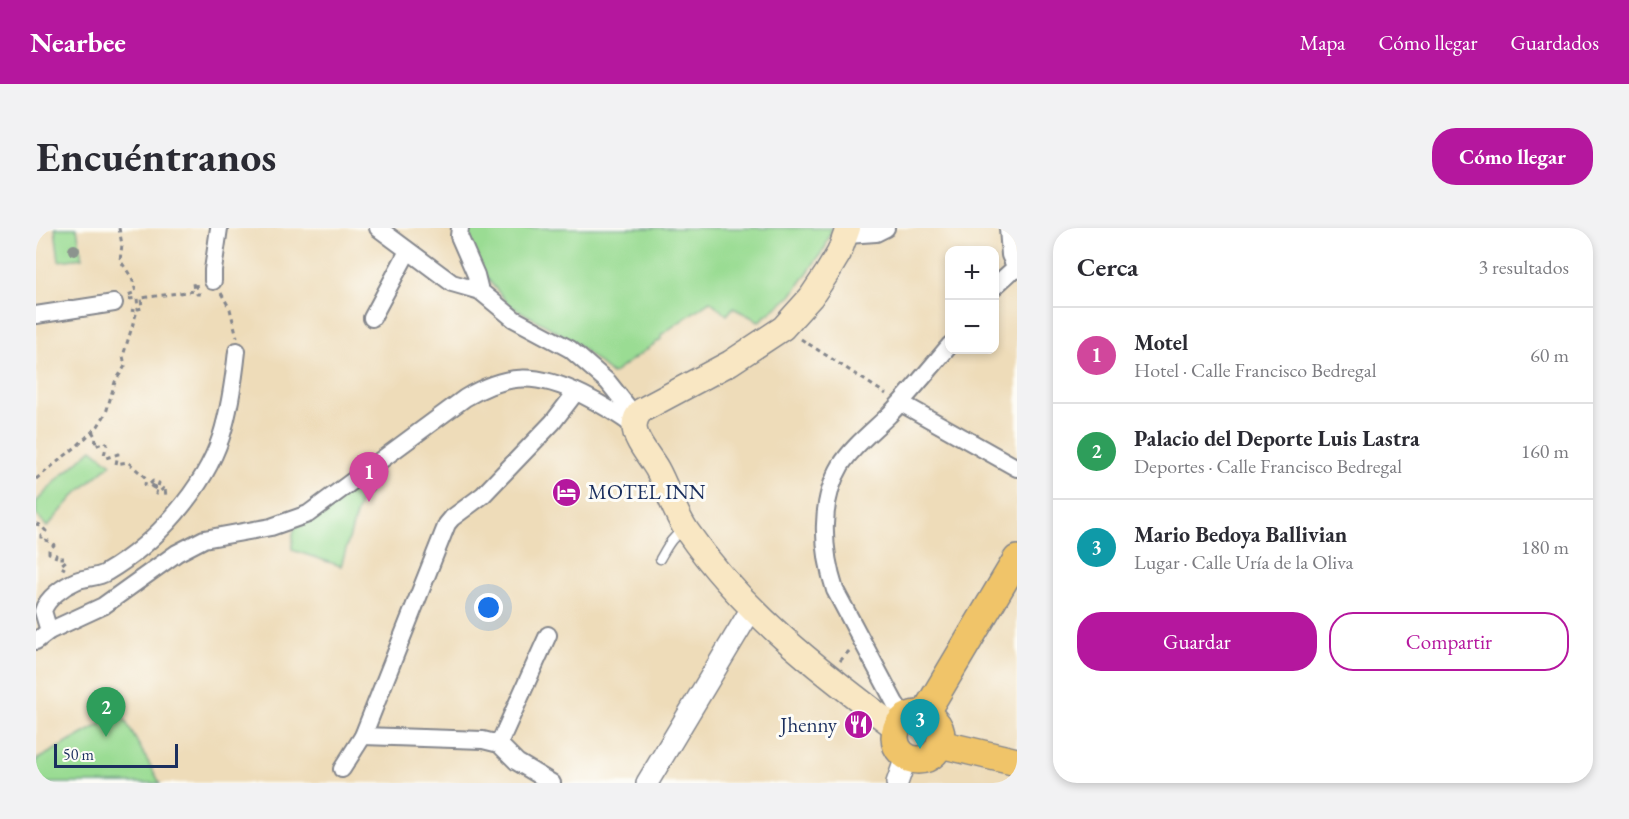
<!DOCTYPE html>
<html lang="es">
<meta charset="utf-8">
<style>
:root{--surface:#fff;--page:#f2f2f3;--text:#2b2b33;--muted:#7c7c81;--line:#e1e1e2;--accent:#b5179e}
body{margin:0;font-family:"EB Garamond",serif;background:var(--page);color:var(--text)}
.controls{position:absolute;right:18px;top:18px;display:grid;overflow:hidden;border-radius:12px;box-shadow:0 3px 9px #0003}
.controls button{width:54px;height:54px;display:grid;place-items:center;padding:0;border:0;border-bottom:2px solid var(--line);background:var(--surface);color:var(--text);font:30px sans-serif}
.scale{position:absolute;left:18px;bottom:15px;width:124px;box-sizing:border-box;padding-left:6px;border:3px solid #1b2f5e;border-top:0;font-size:16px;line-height:21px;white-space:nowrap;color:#1b2f5e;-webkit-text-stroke:4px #fdfcf7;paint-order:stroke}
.you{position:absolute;left:453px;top:380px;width:21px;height:21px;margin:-15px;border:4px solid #fff;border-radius:50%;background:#1a73e8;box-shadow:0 0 0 9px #1a73e833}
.badge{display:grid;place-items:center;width:39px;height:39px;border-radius:50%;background:var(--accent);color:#fff;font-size:20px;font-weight:700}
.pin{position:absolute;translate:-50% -50px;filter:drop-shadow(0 2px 3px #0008)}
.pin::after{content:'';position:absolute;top:32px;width:21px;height:18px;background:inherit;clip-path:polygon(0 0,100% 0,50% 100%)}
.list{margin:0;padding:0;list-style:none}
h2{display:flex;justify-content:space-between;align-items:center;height:78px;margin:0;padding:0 24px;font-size:26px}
h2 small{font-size:20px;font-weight:400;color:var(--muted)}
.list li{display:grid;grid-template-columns:39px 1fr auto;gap:18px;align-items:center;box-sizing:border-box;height:96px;padding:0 24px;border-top:2px solid var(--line)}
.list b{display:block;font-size:22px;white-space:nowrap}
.list p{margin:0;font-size:20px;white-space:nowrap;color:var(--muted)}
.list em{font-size:20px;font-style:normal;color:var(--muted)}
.actions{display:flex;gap:12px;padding:18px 24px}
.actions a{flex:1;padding:14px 0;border:2px solid var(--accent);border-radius:24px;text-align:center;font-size:21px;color:var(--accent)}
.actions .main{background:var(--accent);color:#fff}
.map{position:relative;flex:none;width:981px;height:555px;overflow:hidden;border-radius:24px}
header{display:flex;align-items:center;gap:36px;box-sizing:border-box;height:84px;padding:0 30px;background:var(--accent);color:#fff}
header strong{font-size:28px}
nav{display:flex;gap:33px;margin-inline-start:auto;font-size:21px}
.intro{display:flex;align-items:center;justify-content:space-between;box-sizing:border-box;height:144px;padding:0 36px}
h1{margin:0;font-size:42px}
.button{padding:15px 27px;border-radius:24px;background:var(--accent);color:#fff;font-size:21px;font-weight:700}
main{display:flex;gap:36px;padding:0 36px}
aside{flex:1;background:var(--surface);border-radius:24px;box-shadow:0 3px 9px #0003}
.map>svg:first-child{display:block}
.green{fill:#9adc93;stroke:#5a8678;stroke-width:1.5}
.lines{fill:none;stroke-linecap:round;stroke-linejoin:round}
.service-casing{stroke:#84868c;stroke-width:11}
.minor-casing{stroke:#84868c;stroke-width:20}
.tertiary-casing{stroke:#84868c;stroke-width:24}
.secondary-casing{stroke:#84868c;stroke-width:27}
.primary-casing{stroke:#84868c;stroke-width:30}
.path{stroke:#84868c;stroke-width:3;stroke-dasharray:4.5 4.5;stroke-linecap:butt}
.service{stroke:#fff;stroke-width:8}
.minor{stroke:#fff;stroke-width:16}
.tertiary{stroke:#fff;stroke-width:21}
.secondary{stroke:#f9e7c3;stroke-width:24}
.primary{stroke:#f0c469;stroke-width:27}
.tree{fill:#8c948e}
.labels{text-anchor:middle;stroke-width:6;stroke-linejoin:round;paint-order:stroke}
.poi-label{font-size:21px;fill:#1b2f5e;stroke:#fdfcf7;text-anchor:start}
</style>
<header>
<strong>Nearbee</strong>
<nav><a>Mapa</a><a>Cómo llegar</a><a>Guardados</a></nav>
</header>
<div class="intro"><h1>Encuéntranos</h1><a class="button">Cómo llegar</a></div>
<main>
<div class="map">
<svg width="981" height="555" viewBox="0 0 981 555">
<rect width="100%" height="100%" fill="#fdfcf7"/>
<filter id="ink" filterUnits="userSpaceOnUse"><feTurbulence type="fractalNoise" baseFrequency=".0167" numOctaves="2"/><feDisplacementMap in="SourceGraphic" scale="12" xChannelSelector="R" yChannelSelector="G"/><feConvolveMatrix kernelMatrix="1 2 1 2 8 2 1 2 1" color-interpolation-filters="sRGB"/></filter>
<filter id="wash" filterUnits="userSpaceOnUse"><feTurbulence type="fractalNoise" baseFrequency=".008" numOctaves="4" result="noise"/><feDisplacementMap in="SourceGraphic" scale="24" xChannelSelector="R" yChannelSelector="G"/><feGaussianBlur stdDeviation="1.35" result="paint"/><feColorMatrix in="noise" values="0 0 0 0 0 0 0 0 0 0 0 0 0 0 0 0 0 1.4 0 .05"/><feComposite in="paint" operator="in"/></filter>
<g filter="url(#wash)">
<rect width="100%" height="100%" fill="#eedcb9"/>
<g class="green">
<polygon points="19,0 41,0 46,30 23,33"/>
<polygon points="431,0 796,0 789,20 755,68 723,93 697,80 691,87 674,73 625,107 625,111 576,146 536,112 473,77 450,49 434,23"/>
<polygon points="56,221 75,236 39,267 11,299 0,286 0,274 22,251"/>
<polygon points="325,256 325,270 305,338 256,322 257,306 259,299"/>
<polygon points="85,485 124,555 0,555 0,532"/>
</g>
</g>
<g filter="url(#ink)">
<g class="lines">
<defs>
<g id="service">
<polyline points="329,245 333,250 333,259"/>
<path d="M 624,331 C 631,319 636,308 649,301"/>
</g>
<g id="minor">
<polyline points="342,0 416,55 444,63"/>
<polyline points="424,0 423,8 440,47 444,63 478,91 534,121 572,154 599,188"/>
<polyline points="972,0 974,27 981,42"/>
<polyline points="811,7 840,5 850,0"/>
<polyline points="177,53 177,42 183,0"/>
<polyline points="958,59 981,38"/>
<polyline points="0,87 78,75"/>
<polyline points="336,90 372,23"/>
<polyline points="865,175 981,240"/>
<path d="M 13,403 L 7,383 C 11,370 28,358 40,353 C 50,349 62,350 71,344 C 119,316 168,261 185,209 C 194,181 198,151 201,123"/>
<path d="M 0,413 L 13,403 L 67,378 L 141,325 L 168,311 L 235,299 L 272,286 L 429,170 C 473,144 502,145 547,167 C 565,176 582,186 598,198"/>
<path d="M 869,489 L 859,475 L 799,362 C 786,322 783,274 805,237 C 817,218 838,202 853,187 C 874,165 894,141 914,117"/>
<polyline points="327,508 447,512 463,516 481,534 516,555"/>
<polyline points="463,516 512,407"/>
<polyline points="306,541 327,508 411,296 416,290 447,267 517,194 540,164"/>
</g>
<g id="tertiary">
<polyline points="611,555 716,380"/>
<polyline points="861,555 870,529"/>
</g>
<path id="secondary" d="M 812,0 L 803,25 L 791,45 L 775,69 L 747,100 L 694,135 L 606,182 C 586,201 611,223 621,241 C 632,261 638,284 651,303 C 706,383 784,443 860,500"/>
<g id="primary">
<circle cx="882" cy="509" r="23"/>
<polyline points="888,487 981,331"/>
<polyline points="904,516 981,534"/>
</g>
</defs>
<use href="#service" class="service-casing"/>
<use href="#minor" class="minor-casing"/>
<use href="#tertiary" class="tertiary-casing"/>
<use href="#secondary" class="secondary-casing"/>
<use href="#primary" class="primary-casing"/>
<g class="path">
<polyline points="83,0 86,17 84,32 96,50 100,64 92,67"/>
<polyline points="185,65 194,81 201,109"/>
<polyline points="93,71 101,70 102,81 106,80 105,70 158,63 157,55 160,55 161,66 165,66 165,64"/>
<polyline points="765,111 850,166"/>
<polyline points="56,203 60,210 59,218 69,214 71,216 68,227 70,230 82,226 80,236 92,234 110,250 109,257 112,258 117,253 119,254 115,261 118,262 121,254 123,255 120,265 121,266 129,259 130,270"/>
<polyline points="0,251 41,218 62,198 70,185 79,154 89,138 87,128 101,83 92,82"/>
<polyline points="0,296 4,297 10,303 5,307 5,311 16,314 18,317 13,322 13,325 20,327 19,330 29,330 30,333 25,337 25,339 29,341"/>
<polyline points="804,433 814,422"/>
</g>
<use href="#service" class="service"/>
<use href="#minor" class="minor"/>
<use href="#tertiary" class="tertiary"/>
<use href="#secondary" class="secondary"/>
<use href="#primary" class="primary"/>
</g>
<circle class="tree" cx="38" cy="22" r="6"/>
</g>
<defs>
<symbol id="hotel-disc" viewBox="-11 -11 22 22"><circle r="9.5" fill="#b5179e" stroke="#fdfcf7"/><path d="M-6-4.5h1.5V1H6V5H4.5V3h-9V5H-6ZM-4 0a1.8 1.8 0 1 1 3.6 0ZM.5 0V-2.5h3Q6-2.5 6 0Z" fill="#fff"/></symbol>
<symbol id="restaurant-disc" viewBox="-11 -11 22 22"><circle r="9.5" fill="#b5179e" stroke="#fdfcf7"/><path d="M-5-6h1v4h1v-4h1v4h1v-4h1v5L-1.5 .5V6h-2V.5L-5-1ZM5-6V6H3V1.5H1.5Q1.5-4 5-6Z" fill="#fff"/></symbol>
</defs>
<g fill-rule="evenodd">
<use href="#hotel-disc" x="514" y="248" width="33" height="33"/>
<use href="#restaurant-disc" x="806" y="480" width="33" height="33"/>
</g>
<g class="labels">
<g class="poi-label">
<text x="552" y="271">MOTEL INN</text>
<text x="801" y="504" text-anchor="end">Jhenny</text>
</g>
</g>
</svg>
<div class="controls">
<button>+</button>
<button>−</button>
</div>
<div class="scale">50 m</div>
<div class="you"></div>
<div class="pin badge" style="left:333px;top:274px;background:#d1479c">1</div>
<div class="pin badge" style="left:70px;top:509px;background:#2e9e5b">2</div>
<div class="pin badge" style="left:884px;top:521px;background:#0f9aa8">3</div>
</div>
<aside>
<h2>Cerca<small>3 resultados</small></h2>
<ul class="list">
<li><span class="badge" style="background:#d1479c">1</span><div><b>Motel</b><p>Hotel · Calle Francisco Bedregal</p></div><em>60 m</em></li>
<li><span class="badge" style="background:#2e9e5b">2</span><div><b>Palacio del Deporte Luis Lastra</b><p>Deportes · Calle Francisco Bedregal</p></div><em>160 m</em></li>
<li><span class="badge" style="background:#0f9aa8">3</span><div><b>Mario Bedoya Ballivian</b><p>Lugar · Calle Uría de la Oliva</p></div><em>180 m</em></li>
</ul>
<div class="actions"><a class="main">Guardar</a><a>Compartir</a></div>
</aside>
</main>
